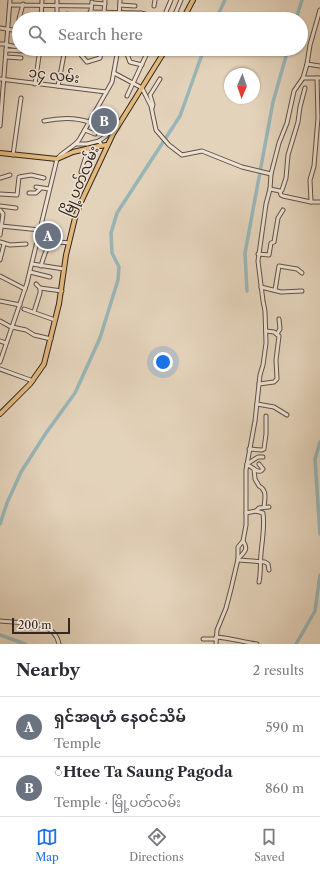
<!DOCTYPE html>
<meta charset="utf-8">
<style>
:root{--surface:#fff;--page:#f2f2f3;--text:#2b2b33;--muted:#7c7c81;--line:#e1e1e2;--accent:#1a73e8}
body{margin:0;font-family:"Libre Caslon Text","Noto Sans Myanmar",serif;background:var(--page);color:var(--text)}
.compass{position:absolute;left:224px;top:68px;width:36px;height:36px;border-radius:50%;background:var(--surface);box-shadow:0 1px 3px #0004;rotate:182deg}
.scale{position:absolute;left:12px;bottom:10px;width:58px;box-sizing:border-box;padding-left:4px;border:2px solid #352620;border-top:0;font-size:11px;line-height:14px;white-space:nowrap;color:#352620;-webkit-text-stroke:3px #ede2d3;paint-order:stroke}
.you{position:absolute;left:163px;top:362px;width:14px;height:14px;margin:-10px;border:3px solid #fff;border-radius:50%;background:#1a73e8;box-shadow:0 0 0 6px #1a73e833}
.badge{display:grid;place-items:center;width:26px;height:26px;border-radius:50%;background:var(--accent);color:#fff;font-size:13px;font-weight:700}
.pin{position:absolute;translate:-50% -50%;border:2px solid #fff;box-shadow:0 1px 4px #0006}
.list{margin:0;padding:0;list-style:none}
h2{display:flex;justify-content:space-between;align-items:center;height:52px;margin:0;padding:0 16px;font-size:17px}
h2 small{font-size:13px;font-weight:400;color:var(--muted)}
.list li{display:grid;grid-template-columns:26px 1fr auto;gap:12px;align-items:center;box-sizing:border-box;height:60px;padding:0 16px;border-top:1px solid var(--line)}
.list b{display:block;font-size:15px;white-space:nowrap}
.list p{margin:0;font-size:13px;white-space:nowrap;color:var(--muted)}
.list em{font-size:13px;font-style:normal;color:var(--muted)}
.icon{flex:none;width:22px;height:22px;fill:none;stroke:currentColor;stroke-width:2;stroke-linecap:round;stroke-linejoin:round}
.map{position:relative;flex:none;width:320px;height:644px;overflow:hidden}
.search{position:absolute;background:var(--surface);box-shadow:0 1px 3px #0004;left:12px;right:12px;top:12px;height:44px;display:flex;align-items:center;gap:10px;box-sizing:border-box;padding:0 14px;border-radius:22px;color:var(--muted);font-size:15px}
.sheet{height:172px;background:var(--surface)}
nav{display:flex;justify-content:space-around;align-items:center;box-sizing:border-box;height:56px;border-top:1px solid var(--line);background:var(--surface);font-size:11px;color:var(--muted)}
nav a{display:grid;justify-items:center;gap:2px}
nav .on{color:var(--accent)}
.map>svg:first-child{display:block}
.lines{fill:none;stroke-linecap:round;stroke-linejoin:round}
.river{stroke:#98b6b8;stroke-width:3.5}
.minor-casing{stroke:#615147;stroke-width:5}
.major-casing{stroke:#352620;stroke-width:6}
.minor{stroke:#ede2d3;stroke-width:3}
.major{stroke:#e2ba7e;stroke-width:4}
.labels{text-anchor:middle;stroke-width:3;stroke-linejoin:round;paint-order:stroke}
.street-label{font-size:14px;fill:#352620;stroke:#ede2d3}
</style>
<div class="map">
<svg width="320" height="644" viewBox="0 0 320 644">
<rect width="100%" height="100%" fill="#e4d3bb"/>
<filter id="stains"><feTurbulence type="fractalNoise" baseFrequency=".005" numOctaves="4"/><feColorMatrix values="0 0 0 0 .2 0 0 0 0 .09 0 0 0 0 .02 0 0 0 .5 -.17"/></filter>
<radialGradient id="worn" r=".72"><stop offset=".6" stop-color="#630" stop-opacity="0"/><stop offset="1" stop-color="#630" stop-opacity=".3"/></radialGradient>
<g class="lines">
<g class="river">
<polyline points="216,19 225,0"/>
<polyline points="296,19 302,0"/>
<polyline points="247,291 245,253 273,102 288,49"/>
<polyline points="320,442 315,459 320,534"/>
<polyline points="0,524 7,503 21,472 46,433 75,393 100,338 118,280 119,267 112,253 111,233 117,213 180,116 204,49"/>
<polyline points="0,635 25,644"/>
<polyline points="296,644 315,611 320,575"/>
</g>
<defs>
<g id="minor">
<polyline points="93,3 105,4"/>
<polyline points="10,5 91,6"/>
<polyline points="120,5 135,6"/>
<polyline points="154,6 155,0"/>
<polyline points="90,12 140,13 141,19"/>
<polyline points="104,13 105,0"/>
<polyline points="141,13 162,19"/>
<polyline points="19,19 23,4"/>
<polyline points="41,19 42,0"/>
<polyline points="56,19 57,12 57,0"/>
<polyline points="67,19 67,14"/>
<polyline points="90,19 92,2"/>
<polyline points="119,19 120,0"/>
<polyline points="163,19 171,0"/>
<polyline points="173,19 181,0"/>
<polyline points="0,28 19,31"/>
<polyline points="16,30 19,21"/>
<polyline points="0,44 7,44"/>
<polyline points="7,45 18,47 19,51"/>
<polyline points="81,49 81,55 87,62 100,58 102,49"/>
<polyline points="111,49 117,50"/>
<polyline points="128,49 127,54 130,62 142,65"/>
<polyline points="149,49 158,53 161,49"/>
<polyline points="6,50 28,51"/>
<polyline points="6,57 21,58"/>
<polyline points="307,64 320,66"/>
<polyline points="114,73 142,88 151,106 156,130 169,145 182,155 202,151 242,167 271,174"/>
<polyline points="303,78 320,78"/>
<polyline points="0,79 106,92"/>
<polyline points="35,84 40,49"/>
<polyline points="58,86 65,49"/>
<polyline points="127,96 149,49"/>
<polyline points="152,108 153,105 150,95 160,79"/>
<path d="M 44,121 C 58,118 75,117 89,122"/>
<polyline points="0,126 10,0"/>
<polyline points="85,130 95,134"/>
<polyline points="99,141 106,136 116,118"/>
<polyline points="76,144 87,144 99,141 102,146"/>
<polyline points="13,155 21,98"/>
<polyline points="81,172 87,153 88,148"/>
<polyline points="0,178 10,175"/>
<polyline points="36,187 49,189"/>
<polyline points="270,189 280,191 281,195 283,196 311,202 310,180 314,166 318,118 317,78"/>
<polyline points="280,192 282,190 286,178 288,155 298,122 300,107 305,88"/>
<polyline points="29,193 36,193 41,188"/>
<polyline points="0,194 17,195 19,177 31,175 44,178"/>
<polyline points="311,202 320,202"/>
<polyline points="0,206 16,208"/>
<polyline points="0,210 3,214 0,235"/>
<polyline points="1,226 40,230"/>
<polyline points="0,242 10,245 26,244"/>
<polyline points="258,254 269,255 271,243 274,242 278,218 283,210"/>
<polyline points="0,260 4,244"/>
<polyline points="32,264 64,269"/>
<path d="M 41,266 C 46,248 48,239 69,243"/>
<polyline points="30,272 50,277"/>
<polyline points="0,276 25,289"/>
<polyline points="261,287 281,292 302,291"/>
<polyline points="40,288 62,291"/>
<polyline points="275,290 279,266 297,269 302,273"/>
<polyline points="0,301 20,305"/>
<polyline points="24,309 55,320"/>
<polyline points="34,312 40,293 40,288 36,284"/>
<polyline points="0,321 11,327"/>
<polyline points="12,327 26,330 34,335 51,339"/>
<polyline points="277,334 280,329 279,319"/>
<polyline points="0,341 6,343"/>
<path d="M 0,362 L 27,283 L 57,159 C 63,151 73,148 79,140 L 112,82 L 118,49"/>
<polyline points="0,369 33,381"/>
<polyline points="259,384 274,382 277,379 276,360 279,336 274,332 266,331"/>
<polyline points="257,404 274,407 287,415"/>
<polyline points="249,449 262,450 264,449 266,434 266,416"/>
<polyline points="247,464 258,457 263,457"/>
<path d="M 247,465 C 253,466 255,473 261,471 L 263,469 L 259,464"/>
<path d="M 254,469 L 255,479 L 259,486 C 267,490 265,498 264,507"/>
<polyline points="256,511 259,508 269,507"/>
<path d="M 246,513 L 256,511 L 263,513 C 265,527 262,540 261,554 C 260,563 261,572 259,582"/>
<path d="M 238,559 C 244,552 249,550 243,541"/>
<polyline points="238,560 265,562 268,564 269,570"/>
<path d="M 0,621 C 19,624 54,618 59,644"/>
<path d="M 216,637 C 230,638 243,642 257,644"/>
<polyline points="203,639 216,639"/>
<polyline points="216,644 217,630 226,608 231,589 238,559 238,547 243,541 246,525 246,470 255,421 260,375 263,365 266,343 265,311 263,301 258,261 266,204 270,189 271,174 279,143 287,123 294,91 303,78 307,64 310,45 320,10"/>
</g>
<g id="major">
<polyline points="183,19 193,0"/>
<polyline points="0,153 57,159 73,152 99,146 107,145"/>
<polyline points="0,414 30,384 44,364 59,304 66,255 75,218 81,202 113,134 166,49"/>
</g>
</defs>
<use href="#minor" class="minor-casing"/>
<use href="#major" class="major-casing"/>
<use href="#minor" class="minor"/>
<use href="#major" class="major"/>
</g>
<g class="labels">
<g class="street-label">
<text transform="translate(54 75) rotate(7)" y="5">၁၄ လမ်း</text>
<text transform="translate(80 181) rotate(-67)" y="5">မြို့ပတ်လမ်း</text>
</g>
</g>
<rect width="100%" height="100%" filter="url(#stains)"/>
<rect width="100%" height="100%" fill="url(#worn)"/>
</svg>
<svg class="compass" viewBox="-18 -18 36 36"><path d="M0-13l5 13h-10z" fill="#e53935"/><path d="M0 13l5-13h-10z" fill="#7c7c81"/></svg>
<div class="scale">200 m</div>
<div class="you"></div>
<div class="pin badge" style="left:48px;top:236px;background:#6b7280">A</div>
<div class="pin badge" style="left:104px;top:121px;background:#6b7280">B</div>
<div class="search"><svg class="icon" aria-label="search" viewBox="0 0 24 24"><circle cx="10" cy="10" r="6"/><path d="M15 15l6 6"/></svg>Search here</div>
</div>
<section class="sheet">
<h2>Nearby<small>2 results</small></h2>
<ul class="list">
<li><span class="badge" style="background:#6b7280">A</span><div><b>ရှင်အရဟံ နေဝင်သိမ်</b><p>Temple</p></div><em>590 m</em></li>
<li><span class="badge" style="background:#6b7280">B</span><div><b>ံHtee Ta Saung Pagoda</b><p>Temple · မြို့ပတ်လမ်း</p></div><em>860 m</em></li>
</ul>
</section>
<nav>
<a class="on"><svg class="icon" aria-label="map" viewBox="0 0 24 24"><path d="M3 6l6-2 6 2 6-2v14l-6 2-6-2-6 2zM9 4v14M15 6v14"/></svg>Map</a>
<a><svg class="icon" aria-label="directions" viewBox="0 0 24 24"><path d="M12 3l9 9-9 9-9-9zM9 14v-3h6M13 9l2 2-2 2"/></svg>Directions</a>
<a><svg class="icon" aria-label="saved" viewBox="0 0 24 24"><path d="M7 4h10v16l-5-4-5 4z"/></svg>Saved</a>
</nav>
